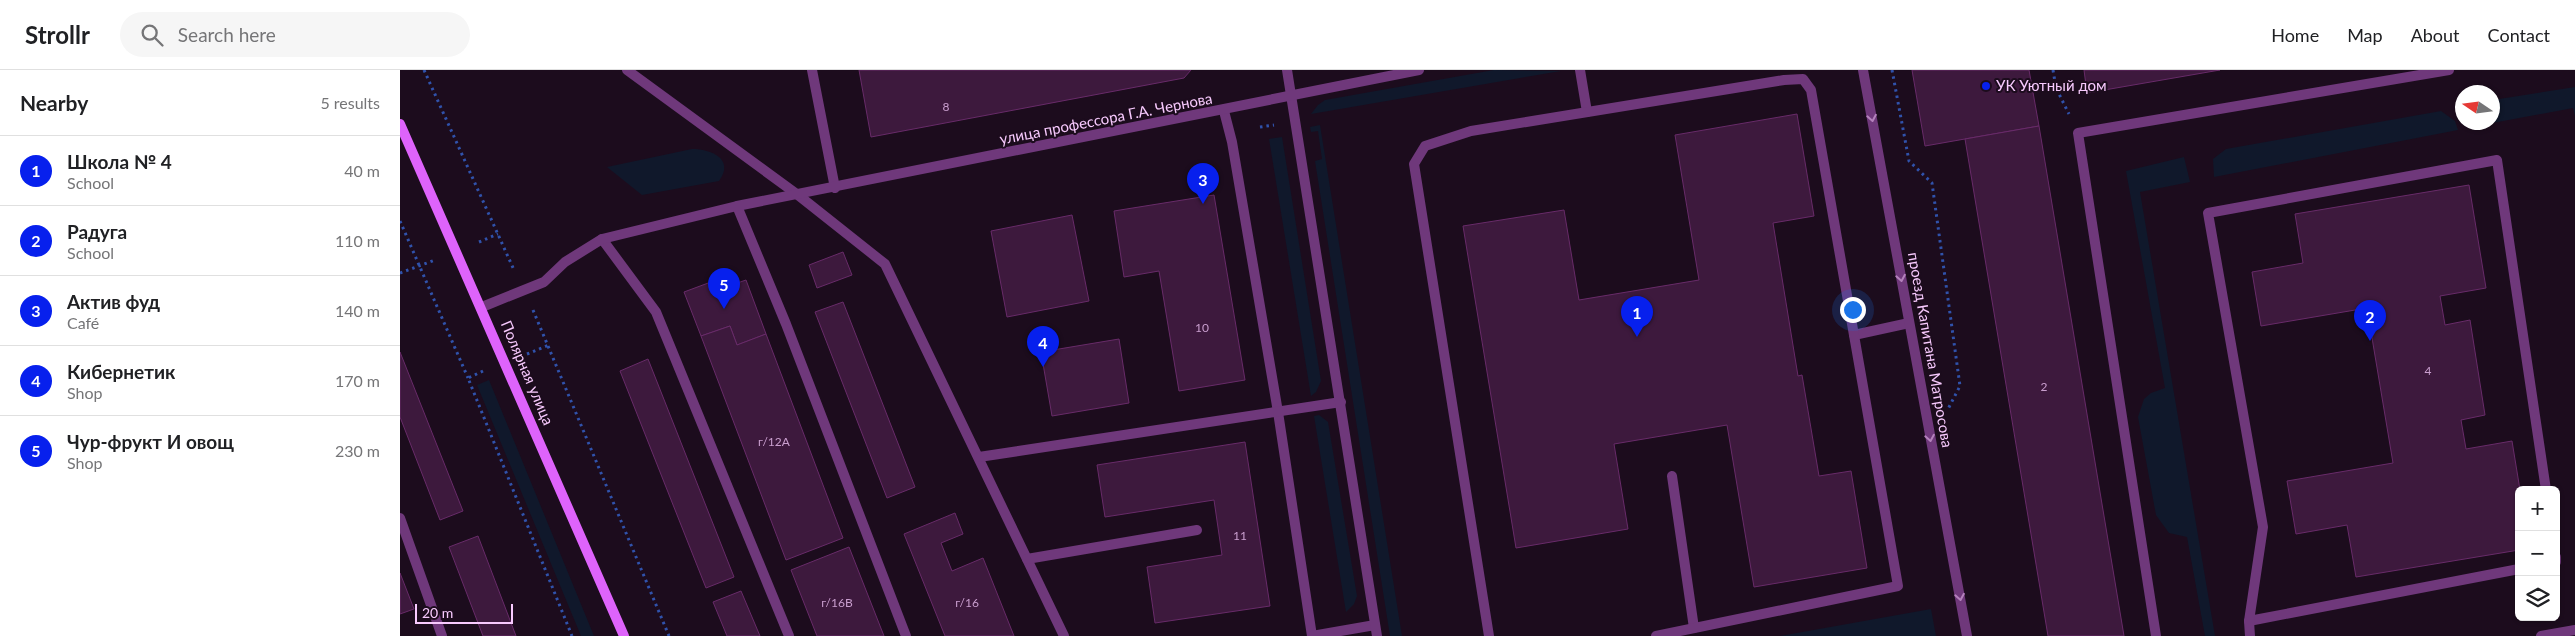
<!DOCTYPE html>
<meta charset="utf-8">
<style>
:root{--surface:#fff;--page:#f6f6f6;--text:#202124;--muted:#757577;--line:#e0e0e0;--accent:#0720ed}
body{margin:0;font-family:Lato,sans-serif;background:var(--page);color:var(--text)}
.controls{position:absolute;right:15px;bottom:15px;display:grid;overflow:hidden;border-radius:8px;box-shadow:0 1px 4px #0004}
.controls button{width:45px;height:45px;display:grid;place-items:center;padding:0;border:0;border-bottom:1px solid var(--line);background:var(--surface);color:var(--text);font:25px sans-serif}
.compass{position:absolute;left:2055px;top:15px;width:45px;height:45px;border-radius:50%;background:var(--surface);box-shadow:0 1px 4px #0004;rotate:283deg}
.scale{position:absolute;left:15px;bottom:12px;width:98px;box-sizing:border-box;padding-left:5px;border:2px solid #f8cafe;border-top:0;font-size:14px;line-height:18px;white-space:nowrap;color:#f8cafe;-webkit-text-stroke:4px #1c0c1d;paint-order:stroke}
.you{position:absolute;left:1452px;top:239px;width:18px;height:18px;margin:-12px;border:4px solid #fff;border-radius:50%;background:#1a73e8;box-shadow:0 0 0 8px #1a73e833}
.badge{display:grid;place-items:center;width:32px;height:32px;border-radius:50%;background:var(--accent);color:#fff;font-size:16px;font-weight:700}
.pin{position:absolute;translate:-50% -41px;filter:drop-shadow(0 1px 2px #0008)}
.pin::after{content:'';position:absolute;top:26px;width:18px;height:15px;background:inherit;clip-path:polygon(0 0,100% 0,50% 100%)}
.list{margin:0;padding:0;list-style:none}
h2{display:flex;justify-content:space-between;align-items:center;height:65px;margin:0;padding:0 20px;font-size:21px}
h2 small{font-size:16px;font-weight:400;color:var(--muted)}
.list li{display:grid;grid-template-columns:32px 1fr auto;gap:15px;align-items:center;box-sizing:border-box;height:70px;padding:0 20px;border-top:1px solid var(--line)}
.list b{display:block;font-size:19px;white-space:nowrap}
.list p{margin:0;font-size:16px;white-space:nowrap;color:var(--muted)}
.list em{font-size:16px;font-style:normal;color:var(--muted)}
.icon{flex:none;width:28px;height:28px;fill:none;stroke:currentColor;stroke-width:2;stroke-linecap:round;stroke-linejoin:round}
.map{position:relative;flex:none;width:2175px;height:566px;overflow:hidden}
header{display:flex;align-items:center;gap:30px;box-sizing:border-box;height:70px;padding:0 25px;background:var(--surface);border-bottom:1px solid var(--line)}
header strong{font-size:24px}
nav{display:flex;gap:28px;margin-inline-start:auto;font-size:18px}
.search{width:350px;height:45px;background:var(--page);display:flex;align-items:center;gap:12px;box-sizing:border-box;padding:0 18px;border-radius:28px;color:var(--muted);font-size:19px}
main{display:flex}
aside{flex:1;background:var(--surface)}
.map>svg:first-child{display:block}
.green{fill:#10182b}
.building{fill:#3d193d;stroke:#682b69}
.lines{fill:none;stroke-linecap:round;stroke-linejoin:round}
.path{stroke:#3052ab;stroke-width:3;stroke-dasharray:2.5 4;stroke-linecap:butt}
.service{stroke:#6f387b;stroke-width:10}
.minor{stroke:#6f387b;stroke-width:10}
.tertiary{stroke:#6f387b;stroke-width:10}
.secondary{stroke:#de63fb;stroke-width:10}
.oneway{stroke:#b481bc}
.poi-dot{fill:#0720ed;stroke:#1c0c1d;stroke-width:2}
.labels{text-anchor:middle;stroke-width:4;stroke-linejoin:round;paint-order:stroke}
.number-label{font-size:12px;fill:#c99ece}
.poi-label{font-size:15px;fill:#f8cafe;stroke:#1c0c1d;text-anchor:start}
.street-label{font-size:15px;fill:#f8cafe;stroke:#1c0c1d}
</style>
<header>
<strong>Strollr</strong>
<div class="search"><svg class="icon" aria-label="search" viewBox="0 0 24 24"><circle cx="10" cy="10" r="6"/><path d="M15 15l6 6"/></svg>Search here</div>
<nav><a>Home</a><a>Map</a><a>About</a><a>Contact</a></nav>
</header>
<main>
<aside>
<h2>Nearby<small>5 results</small></h2>
<ul class="list">
<li><span class="badge">1</span><div><b>Школа № 4</b><p>School</p></div><em>40 m</em></li>
<li><span class="badge">2</span><div><b>Радуга</b><p>School</p></div><em>110 m</em></li>
<li><span class="badge">3</span><div><b>Актив фуд</b><p>Café</p></div><em>140 m</em></li>
<li><span class="badge">4</span><div><b>Кибернетик</b><p>Shop</p></div><em>170 m</em></li>
<li><span class="badge">5</span><div><b>Чур-фрукт И овощ</b><p>Shop</p></div><em>230 m</em></li>
</ul>
</aside>
<div class="map">
<svg width="2175" height="566" viewBox="0 0 2175 566">
<rect width="100%" height="100%" fill="#1c0c1d"/>
<g class="green">
<polygon points="1094,0 1161,1 911,44 918,35 925,30"/>
<polygon points="2175,17 2175,46 2173,38 2071,57 2071,53 2092,52 2093,30"/>
<polygon points="2041,41 2055,51 2058,60 1814,107 1813,89 1826,79"/>
<polygon points="920,55 1002,566 990,566 915,91 922,89 918,61 911,62 910,57"/>
<polygon points="882,67 921,311 916,322 911,326 869,69"/>
<path d="M 292,79 C 311,79 335,89 319,111 L 242,125 L 207,97 Z"/>
<polygon points="1784,87 1790,112 1740,122 1815,566 1805,566 1787,467 1769,463 1756,445 1738,347 1744,329 1751,323 1765,318 1726,101"/>
<polygon points="89,310 194,566 181,566 77,315"/>
<polygon points="919,345 928,352 957,526 954,534 946,542 914,346"/>
<polygon points="1531,539 1536,566 1380,566"/>
</g>
<g class="building">
<polygon points="459,0 791,0 784,8 471,67"/>
<polygon points="1512,0 1629,0 1639,56 1525,76"/>
<polygon points="1684,0 1820,0 1687,23"/>
<polygon points="1397,44 1414,146 1373,153 1398,306 1402,305 1419,406 1451,401 1467,498 1354,517 1327,355 1214,374 1228,459 1116,478 1063,156 1164,140 1179,230 1299,210 1275,65"/>
<polygon points="1639,56 1724,566 1648,566 1565,69"/>
<polygon points="2069,115 2086,218 2040,226 2045,255 2070,250 2085,345 2061,350 2066,379 2112,371 2120,420 2119,480 1956,507 1947,455 1896,464 1887,411 1993,393 1967,238 1861,256 1852,202 1903,193 1895,144"/>
<polygon points="814,125 845,310 779,321 759,201 724,207 714,141"/>
<polygon points="672,145 689,231 607,247 591,161"/>
<polygon points="443,182 452,205 417,218 409,195"/>
<polygon points="319,209 323,218 346,210 366,264 337,275 330,256 301,266 284,222"/>
<polygon points="443,232 515,417 487,428 415,242"/>
<polygon points="330,256 337,275 366,264 443,468 386,490 301,266"/>
<polygon points="719,269 729,333 652,346 641,282"/>
<polygon points="0,282 63,441 40,450 0,347"/>
<polygon points="248,289 334,507 306,518 220,301"/>
<polygon points="845,372 870,536 755,553 747,497 822,485 814,430 705,447 697,395"/>
<polygon points="555,443 563,464 541,473 552,501 583,488 614,566 545,566 504,464"/>
<polygon points="78,466 116,566 83,566 49,477"/>
<polygon points="449,477 484,566 417,566 391,500"/>
<polygon points="0,503 14,539 0,544"/>
<polygon points="341,521 360,566 327,566 313,532"/>
</g>
<g class="lines">
<g class="path">
<polyline points="24,0 114,200"/>
<polyline points="1492,0 1509,91 1532,113 1560,316 1548,339"/>
<polyline points="1653,0 1656,18 1669,44"/>
<polyline points="860,57 874,55"/>
<polyline points="0,151 68,308"/>
<polyline points="79,172 98,164"/>
<polyline points="0,203 35,190"/>
<polyline points="133,240 269,566"/>
<polyline points="127,284 149,275"/>
<polyline points="83,301 68,308 172,566"/>
</g>
<g class="service">
<polyline points="227,0 398,125 485,194 664,566"/>
<polyline points="412,0 435,118"/>
<polyline points="1180,0 1187,42"/>
<polyline points="824,41 832,72 878,342 912,566"/>
<polyline points="337,136 386,254 506,566"/>
<polyline points="202,169 256,242 389,566"/>
<polyline points="1454,265 1509,253"/>
<polyline points="579,387 941,332"/>
<polyline points="1272,406 1294,558"/>
<polyline points="0,448 42,566"/>
<polyline points="2156,487 2156,492"/>
<polyline points="627,489 797,460"/>
<polyline points="1849,551 2119,499"/>
<polyline points="912,566 975,555"/>
<polyline points="1089,566 1014,94 1025,76 1071,61 1384,10 1403,9 1411,20 1498,516 1256,566"/>
<polyline points="1756,566 1678,63 2049,0"/>
<polyline points="1850,566 1849,551 1863,457 1808,143 2097,90 2146,420"/>
<polyline points="2141,566 2175,560"/>
</g>
<polyline class="minor" points="1463,0 1567,566"/>
<g class="tertiary">
<polyline points="887,0 977,566"/>
<polyline points="82,237 144,212 165,192 202,169 337,136 1019,0"/>
</g>
<polyline class="secondary" points="0,54 224,566"/>
</g>
<defs><path id="oneway-chevron" d="M-2-3.5L2.5 0L-2 3.5" fill="none" stroke-width="1.6" stroke-linecap="round" stroke-linejoin="round" transform="scale(1.25)"/></defs>
<g class="oneway">
<use href="#oneway-chevron" transform="translate(1472 48) rotate(80)"/>
<use href="#oneway-chevron" transform="translate(1501 208) rotate(80)"/>
<use href="#oneway-chevron" transform="translate(1530 368) rotate(80)"/>
<use href="#oneway-chevron" transform="translate(1560 527) rotate(80)"/>
</g>
<circle class="poi-dot" cx="1586" cy="16" r="5"/>
<g class="labels">
<g class="number-label">
<text x="546" y="41">8</text>
<text x="802" y="262">10</text>
<text x="2028" y="305">4</text>
<text x="1644" y="321">2</text>
<text x="374" y="376">г/12А</text>
<text x="840" y="470">11</text>
<text x="437" y="537">г/16В</text>
<text x="567" y="537">г/16</text>
</g>
<g class="poi-label">
<text x="1596" y="21">УК Уютный дом</text>
</g>
<g class="street-label">
<text transform="translate(706 49) rotate(-11)" y="5">улица профессора Г.А. Чернова</text>
<text transform="translate(1530 280) rotate(80)" y="5">проезд Капитана Матросова</text>
<text transform="translate(127 303) rotate(67)" y="5">Полярная улица</text>
</g>
</g>
</svg>
<div class="controls">
<button>+</button>
<button>−</button>
<button><svg class="icon" aria-label="layers" viewBox="0 0 24 24"><path d="M12 4l9 5-9 5-9-5zM3 14l9 5 9-5"/></svg></button>
</div>
<svg class="compass" viewBox="-18 -18 36 36"><path d="M0-13l5 13h-10z" fill="#e53935"/><path d="M0 13l5-13h-10z" fill="#757577"/></svg>
<div class="scale">20 m</div>
<div class="you"></div>
<div class="pin badge" style="left:1237px;top:267px">1</div>
<div class="pin badge" style="left:1970px;top:271px">2</div>
<div class="pin badge" style="left:803px;top:134px">3</div>
<div class="pin badge" style="left:643px;top:297px">4</div>
<div class="pin badge" style="left:324px;top:239px">5</div>
</div>
</main>
